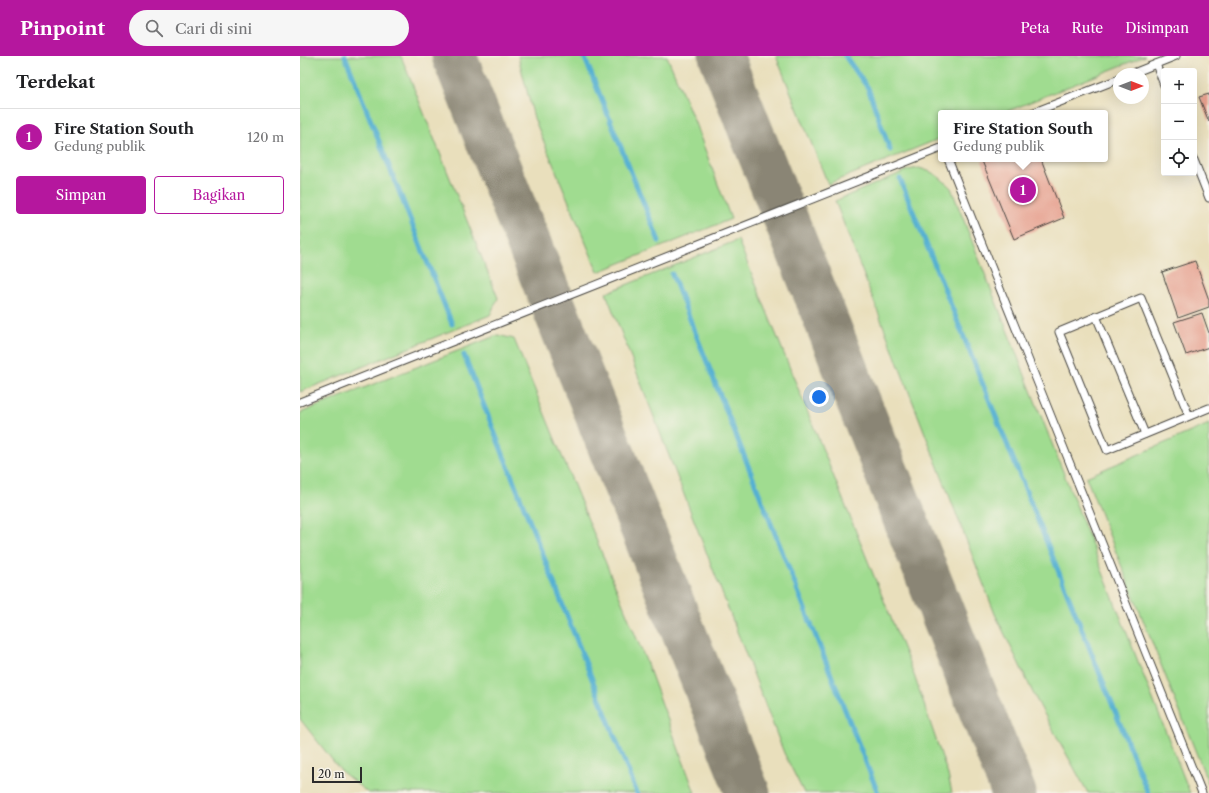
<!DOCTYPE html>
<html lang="id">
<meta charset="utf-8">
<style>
:root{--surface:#fff;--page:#f6f6f6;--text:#202124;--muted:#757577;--line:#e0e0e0;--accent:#b5179e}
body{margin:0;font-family:"Libre Caslon Text",serif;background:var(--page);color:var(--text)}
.controls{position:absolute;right:12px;top:12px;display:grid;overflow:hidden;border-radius:4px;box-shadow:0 4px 16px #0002}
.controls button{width:36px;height:36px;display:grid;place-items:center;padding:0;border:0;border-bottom:1px solid var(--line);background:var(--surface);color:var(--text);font:20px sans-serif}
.compass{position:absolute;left:813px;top:12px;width:36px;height:36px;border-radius:50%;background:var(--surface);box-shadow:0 4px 16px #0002;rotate:90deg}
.scale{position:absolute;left:12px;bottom:10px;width:50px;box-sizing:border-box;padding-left:4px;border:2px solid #2b2b2b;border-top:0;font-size:11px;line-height:14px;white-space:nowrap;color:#2b2b2b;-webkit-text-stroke:3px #f7f3e8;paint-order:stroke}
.you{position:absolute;left:519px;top:341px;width:14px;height:14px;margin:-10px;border:3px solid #fff;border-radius:50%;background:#1a73e8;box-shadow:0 0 0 6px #1a73e833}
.badge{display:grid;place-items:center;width:26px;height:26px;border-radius:50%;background:var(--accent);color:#fff;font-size:13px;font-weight:700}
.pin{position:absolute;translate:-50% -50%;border:2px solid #fff;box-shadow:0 1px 4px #0006}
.popup{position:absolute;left:638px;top:54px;width:170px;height:52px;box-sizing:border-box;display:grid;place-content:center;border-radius:4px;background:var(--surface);filter:drop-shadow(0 1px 3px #0005);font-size:13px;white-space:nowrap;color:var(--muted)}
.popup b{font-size:15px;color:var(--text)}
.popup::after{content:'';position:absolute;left:50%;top:100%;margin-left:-8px;border:8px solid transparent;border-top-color:var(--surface)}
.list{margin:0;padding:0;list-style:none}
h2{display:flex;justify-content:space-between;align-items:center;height:52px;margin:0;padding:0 16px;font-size:17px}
h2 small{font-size:13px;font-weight:400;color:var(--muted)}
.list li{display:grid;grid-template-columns:26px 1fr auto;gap:12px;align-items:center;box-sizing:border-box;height:56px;padding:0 16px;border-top:1px solid var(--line)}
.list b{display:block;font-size:15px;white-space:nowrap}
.list p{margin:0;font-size:13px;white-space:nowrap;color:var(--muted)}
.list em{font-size:13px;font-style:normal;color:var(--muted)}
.actions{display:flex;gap:8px;padding:12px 16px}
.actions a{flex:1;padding:9px 0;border:1px solid var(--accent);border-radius:4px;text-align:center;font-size:14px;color:var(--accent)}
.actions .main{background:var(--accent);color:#fff}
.icon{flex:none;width:22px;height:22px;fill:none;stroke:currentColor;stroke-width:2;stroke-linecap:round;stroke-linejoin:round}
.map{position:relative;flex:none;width:909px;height:737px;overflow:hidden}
header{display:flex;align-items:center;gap:24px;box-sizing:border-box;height:56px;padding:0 20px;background:var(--accent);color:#fff}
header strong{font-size:19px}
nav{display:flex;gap:22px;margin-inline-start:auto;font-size:14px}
.search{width:280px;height:36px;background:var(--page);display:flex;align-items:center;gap:10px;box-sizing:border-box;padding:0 14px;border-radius:22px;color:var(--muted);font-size:15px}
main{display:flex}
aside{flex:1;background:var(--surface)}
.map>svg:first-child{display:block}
.green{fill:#a0dc90;stroke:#66845e}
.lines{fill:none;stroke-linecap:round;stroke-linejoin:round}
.stream{stroke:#54b0d2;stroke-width:5}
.taxiway{stroke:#8a8574;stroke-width:45}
.building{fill:#e69f8d}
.lane-casing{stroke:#484641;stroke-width:9}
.lane{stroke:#fff;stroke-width:7}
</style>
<header>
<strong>Pinpoint</strong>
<div class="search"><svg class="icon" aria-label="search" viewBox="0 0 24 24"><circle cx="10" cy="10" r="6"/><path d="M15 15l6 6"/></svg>Cari di sini</div>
<nav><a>Peta</a><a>Rute</a><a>Disimpan</a></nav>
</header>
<main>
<aside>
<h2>Terdekat<small></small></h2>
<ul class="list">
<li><span class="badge">1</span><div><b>Fire Station South</b><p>Gedung publik</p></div><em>120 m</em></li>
</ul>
<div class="actions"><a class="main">Simpan</a><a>Bagikan</a></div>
</aside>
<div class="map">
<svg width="909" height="737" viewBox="0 0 909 737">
<rect width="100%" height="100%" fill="#f7f3e8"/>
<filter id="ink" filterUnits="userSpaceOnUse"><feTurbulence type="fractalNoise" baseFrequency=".025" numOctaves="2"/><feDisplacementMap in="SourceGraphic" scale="8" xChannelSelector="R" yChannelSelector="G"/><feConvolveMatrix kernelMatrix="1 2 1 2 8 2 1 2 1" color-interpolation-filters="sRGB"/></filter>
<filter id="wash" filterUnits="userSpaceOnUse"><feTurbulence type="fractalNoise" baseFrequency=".012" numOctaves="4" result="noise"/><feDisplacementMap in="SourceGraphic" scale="16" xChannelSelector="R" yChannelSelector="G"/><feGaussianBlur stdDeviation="0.9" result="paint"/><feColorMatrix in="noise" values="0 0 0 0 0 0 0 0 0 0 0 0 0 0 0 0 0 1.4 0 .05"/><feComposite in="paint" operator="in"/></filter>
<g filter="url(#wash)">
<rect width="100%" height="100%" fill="#e9dfbc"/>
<g class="green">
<polygon points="0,0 101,0 198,242 190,259 0,336"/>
<polygon points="218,0 367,0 395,67 431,163 298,216 234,62"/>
<polygon points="476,0 845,0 703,57 641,57 641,82 528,128"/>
<path d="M 619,112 C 634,116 640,121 651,132 L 890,737 L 788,737 L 736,643 L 695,558 L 535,145 L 608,114 Z"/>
<polygon points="438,184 614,619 648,719 652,737 504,737 484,697 306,237"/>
<polygon points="198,279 214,283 346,605 395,737 68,737 41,715 0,663 0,357"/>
<polygon points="909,368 909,729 786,421"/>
</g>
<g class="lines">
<g class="stream">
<polyline points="45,0 152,268"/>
<polyline points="284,0 359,185"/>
<polyline points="545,0 568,32 590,94"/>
<polyline points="600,123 848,737"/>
<polyline points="372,218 578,737"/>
<polyline points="164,299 337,737"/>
</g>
<g class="taxiway">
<polyline points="154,0 448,737"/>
<polyline points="421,0 714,737"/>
</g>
</g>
<g id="blocks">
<g class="building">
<polygon points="909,38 909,66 899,41"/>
<polygon points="688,103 741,103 764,162 714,183 682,105"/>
<polygon points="895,205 909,244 909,251 878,262 862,216"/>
<polygon points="902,257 909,277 909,291 886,299 874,266"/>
</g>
</g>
</g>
<g filter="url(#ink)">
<use href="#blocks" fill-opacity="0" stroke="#484641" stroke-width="1"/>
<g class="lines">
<defs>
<g id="lane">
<polyline points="856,8 864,29"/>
<polyline points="831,18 876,0"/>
<polyline points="732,57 819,23"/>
<polyline points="648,103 902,737"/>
<polyline points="894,104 909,142"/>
<polyline points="796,260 845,378"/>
<polyline points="0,346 641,92"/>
<polyline points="889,360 841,242 759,276 807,394 909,352"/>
</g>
</defs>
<use href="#lane" class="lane-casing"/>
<use href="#lane" class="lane"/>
</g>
</g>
</svg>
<div class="controls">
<button>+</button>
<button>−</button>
<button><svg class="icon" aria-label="locate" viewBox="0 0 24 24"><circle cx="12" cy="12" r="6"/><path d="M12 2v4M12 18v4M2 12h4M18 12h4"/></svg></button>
</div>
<svg class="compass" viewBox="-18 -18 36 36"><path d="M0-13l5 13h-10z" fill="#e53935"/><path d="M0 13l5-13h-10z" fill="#757577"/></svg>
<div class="scale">20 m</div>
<div class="you"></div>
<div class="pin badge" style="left:723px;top:134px">1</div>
<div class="popup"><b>Fire Station South</b>Gedung publik</div>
</div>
</main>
